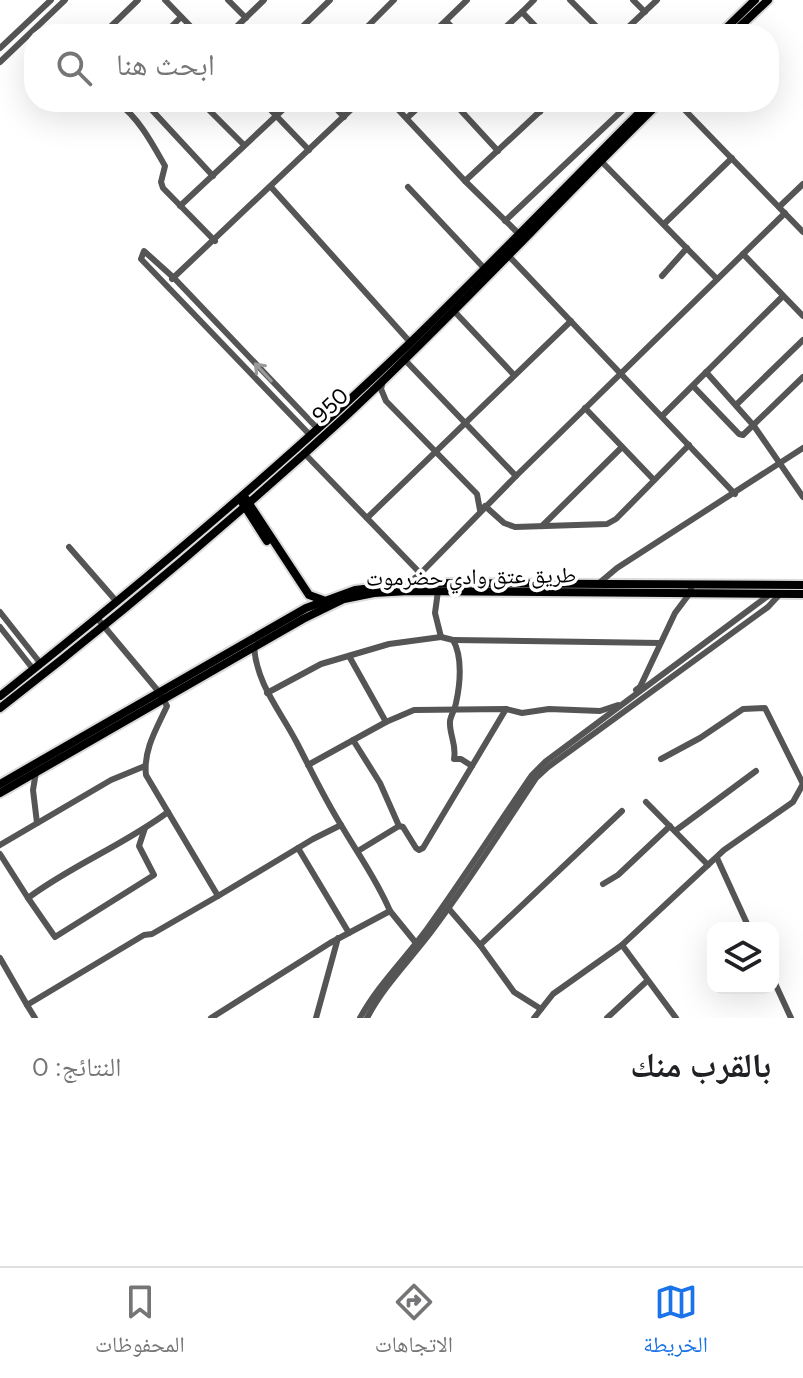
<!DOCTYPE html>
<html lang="ar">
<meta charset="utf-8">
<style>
:root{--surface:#fff;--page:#f6f6f6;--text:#202124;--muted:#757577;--line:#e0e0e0;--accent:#1a73e8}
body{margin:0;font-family:Figtree,"Noto Naskh Arabic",sans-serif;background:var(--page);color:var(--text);direction:rtl}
.controls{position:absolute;right:24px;bottom:24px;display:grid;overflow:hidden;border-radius:16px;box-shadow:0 8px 32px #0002}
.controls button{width:72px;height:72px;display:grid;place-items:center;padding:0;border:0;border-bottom:2px solid var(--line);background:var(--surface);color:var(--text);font:40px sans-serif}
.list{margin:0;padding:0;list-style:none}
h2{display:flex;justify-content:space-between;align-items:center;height:104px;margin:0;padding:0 32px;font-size:34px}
h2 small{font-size:26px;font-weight:400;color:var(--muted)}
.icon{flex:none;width:44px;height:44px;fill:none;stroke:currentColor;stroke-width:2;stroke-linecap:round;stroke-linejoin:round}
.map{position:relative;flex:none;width:803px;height:1018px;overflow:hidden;direction:ltr}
.search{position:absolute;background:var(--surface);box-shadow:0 8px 32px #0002;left:24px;right:24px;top:24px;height:88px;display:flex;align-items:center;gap:20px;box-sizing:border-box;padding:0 28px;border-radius:32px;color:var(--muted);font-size:30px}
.sheet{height:248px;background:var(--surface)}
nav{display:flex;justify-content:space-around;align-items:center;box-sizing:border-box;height:112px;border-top:2px solid var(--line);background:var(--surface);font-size:22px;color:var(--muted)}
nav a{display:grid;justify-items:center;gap:4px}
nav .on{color:var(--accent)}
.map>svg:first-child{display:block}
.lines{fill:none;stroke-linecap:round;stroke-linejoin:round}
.major-casing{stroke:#dbdbdb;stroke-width:12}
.minor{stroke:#555;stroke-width:6}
.major{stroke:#000;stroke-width:8}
.oneway{stroke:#999}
.labels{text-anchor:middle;stroke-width:7;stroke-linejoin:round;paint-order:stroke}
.street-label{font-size:22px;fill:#000;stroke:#fff}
</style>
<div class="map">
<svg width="803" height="1018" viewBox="0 0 803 1018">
<rect width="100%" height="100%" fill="#fff"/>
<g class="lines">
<defs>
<g id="major">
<polyline points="720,34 755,0"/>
<polyline points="732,34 768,0"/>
<polyline points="246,499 309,595 323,600"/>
<polyline points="242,502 267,541"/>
<path d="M 0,696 C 141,584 280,468 410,343 C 491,264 570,182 650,102"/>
<path d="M 0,708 C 119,616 236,517 347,415 C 455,314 555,205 660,102"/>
<polyline points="0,784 306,608 355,590 415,583 803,585"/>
<polyline points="0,793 303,619 344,599 374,593 409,591 803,594"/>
</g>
</defs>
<use href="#major" class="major-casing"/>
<g class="minor">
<polyline points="165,0 198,34"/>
<polyline points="228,0 246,18"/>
<polyline points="534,0 522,12 543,34"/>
<polyline points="570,0 604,34"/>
<polyline points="633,0 645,12"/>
<polyline points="446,21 459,34"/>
<polyline points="103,34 138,0"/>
<polyline points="164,34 181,17"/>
<polyline points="229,34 264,0"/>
<polyline points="295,34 330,0"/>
<polyline points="360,34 394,0"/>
<polyline points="432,34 467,0"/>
<polyline points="498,34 522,12"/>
<polyline points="621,34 657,0"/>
<polyline points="0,48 51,0"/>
<polyline points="0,62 65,0"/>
<path d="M 117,102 C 139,118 152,143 165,166 L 161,182 L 163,188 L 215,241"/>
<polyline points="201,102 244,145"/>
<polyline points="263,102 309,150"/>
<polyline points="330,102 344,117"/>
<polyline points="391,102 465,181 518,233"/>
<polyline points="453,102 498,151"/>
<polyline points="530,102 540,112"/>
<polyline points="610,102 620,112"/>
<polyline points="677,102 803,232"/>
<polyline points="125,108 150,108 213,176"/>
<polyline points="407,118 424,102"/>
<polyline points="601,161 717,279"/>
<polyline points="465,181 550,102"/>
<polyline points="271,187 410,342"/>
<polyline points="408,187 484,268"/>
<polyline points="180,206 291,102"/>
<polyline points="779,207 803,184"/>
<polyline points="505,221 631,102"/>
<polyline points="664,224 732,158"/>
<polyline points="506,253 735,494"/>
<polyline points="743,254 803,316"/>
<polyline points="662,276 687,248"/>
<polyline points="172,279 359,102"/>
<polyline points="454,311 514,375"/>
<polyline points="404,359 516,476"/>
<polyline points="706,372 754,426 803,497"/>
<polyline points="383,380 381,389 386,401 477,494 480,510"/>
<polyline points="693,386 739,434 743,435 803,377"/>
<polyline points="736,405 803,340"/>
<polyline points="585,408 654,480"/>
<polyline points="662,416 783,296"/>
<polyline points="310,435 141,259 144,251 174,278 317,428"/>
<polyline points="304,453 420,573"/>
<polyline points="485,506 504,523 515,527 607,524 616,519 689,445"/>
<polyline points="367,518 571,321"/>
<polyline points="542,526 622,447"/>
<polyline points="69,547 117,602"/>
<polyline points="408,582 418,576 516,476 785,213"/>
<polyline points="598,584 617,568 803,448"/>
<polyline points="0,612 41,664"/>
<path d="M 97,618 L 159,692 L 167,706 C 157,728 143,750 146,775 L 218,896 L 313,839 L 341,825"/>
<polyline points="0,627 33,669"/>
<polyline points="453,640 660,643"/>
<polyline points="349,656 386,722 414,710 506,709 522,713 549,709 600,711 618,705"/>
<polyline points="636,690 640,687 675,613 690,593 692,584"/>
<polyline points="267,693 321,664 389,644 441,637 435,613 438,591"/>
<polyline points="353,740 380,783 399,826"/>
<polyline points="661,759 700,738 743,709 765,708 803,784"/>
<polyline points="308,765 386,722"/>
<polyline points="472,766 506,709"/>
<polyline points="36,772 33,790 37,823"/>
<polyline points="646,802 708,865"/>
<polyline points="675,831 756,771"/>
<polyline points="0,845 111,780 145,766"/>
<polyline points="298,848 349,933"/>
<path d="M 358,851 L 399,826 L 403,827 L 416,848 L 419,850 L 423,848 L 472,766 L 461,759 L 454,759 C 457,744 449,735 450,721 C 451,715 455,709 456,703 C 460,685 463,657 453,640 L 441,637"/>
<path d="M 0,854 L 28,898 C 72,865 124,845 168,812"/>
<polyline points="717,858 749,928"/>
<polyline points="603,884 618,875 670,826"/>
<polyline points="28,898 55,937 154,875 139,846 145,828"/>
<polyline points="449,909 480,945 514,992 541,1009"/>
<polyline points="390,911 416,943"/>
<polyline points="480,945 622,811"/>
<polyline points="622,945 676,1018"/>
<polyline points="0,958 27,1005 144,935 152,934 218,896"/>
<polyline points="773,979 791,1018"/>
<polyline points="27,1005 35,1018"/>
<path d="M 211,1018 L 330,943 L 390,911 C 377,880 358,854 341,825 C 324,798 311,770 297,743 C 280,710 257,685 254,647"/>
<polyline points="316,1018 338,938"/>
<path d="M 360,1018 C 378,985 405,959 427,929 C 463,879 497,826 532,775 L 545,762 L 769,595"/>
<path d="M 367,1018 C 384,985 412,958 434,928 C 470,880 502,829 536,778 L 548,767 L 768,607 L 780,594"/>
<polyline points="534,1018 553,994 622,945 724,850 793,802 803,784"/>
<polyline points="607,1018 647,981"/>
</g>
<use href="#major" class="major"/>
</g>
<defs><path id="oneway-shaft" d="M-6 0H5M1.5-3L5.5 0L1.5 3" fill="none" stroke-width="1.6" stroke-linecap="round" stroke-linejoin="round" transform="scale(2)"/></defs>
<use class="oneway" href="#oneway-shaft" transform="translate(263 372) rotate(-133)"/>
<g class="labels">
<g class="street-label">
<text transform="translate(330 405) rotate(-43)" y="8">950</text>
<text transform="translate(471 576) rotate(-1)" y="8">طريق عتق وادي حضرموت</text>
</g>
</g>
</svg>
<div class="controls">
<button><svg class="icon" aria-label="layers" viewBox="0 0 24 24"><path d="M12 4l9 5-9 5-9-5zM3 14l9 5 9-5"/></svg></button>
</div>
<div class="search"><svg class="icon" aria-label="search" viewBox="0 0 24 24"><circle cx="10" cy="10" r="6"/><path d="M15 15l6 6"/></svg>ابحث هنا</div>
</div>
<section class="sheet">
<h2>بالقرب منك<small>النتائج: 0</small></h2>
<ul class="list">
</ul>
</section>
<nav>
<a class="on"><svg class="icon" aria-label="map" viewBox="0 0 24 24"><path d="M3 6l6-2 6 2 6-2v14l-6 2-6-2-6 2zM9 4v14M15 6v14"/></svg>الخريطة</a>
<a><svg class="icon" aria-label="directions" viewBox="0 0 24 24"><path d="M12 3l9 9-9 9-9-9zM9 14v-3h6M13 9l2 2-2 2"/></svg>الاتجاهات</a>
<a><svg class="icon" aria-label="saved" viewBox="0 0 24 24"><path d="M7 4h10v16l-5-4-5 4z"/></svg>المحفوظات</a>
</nav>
